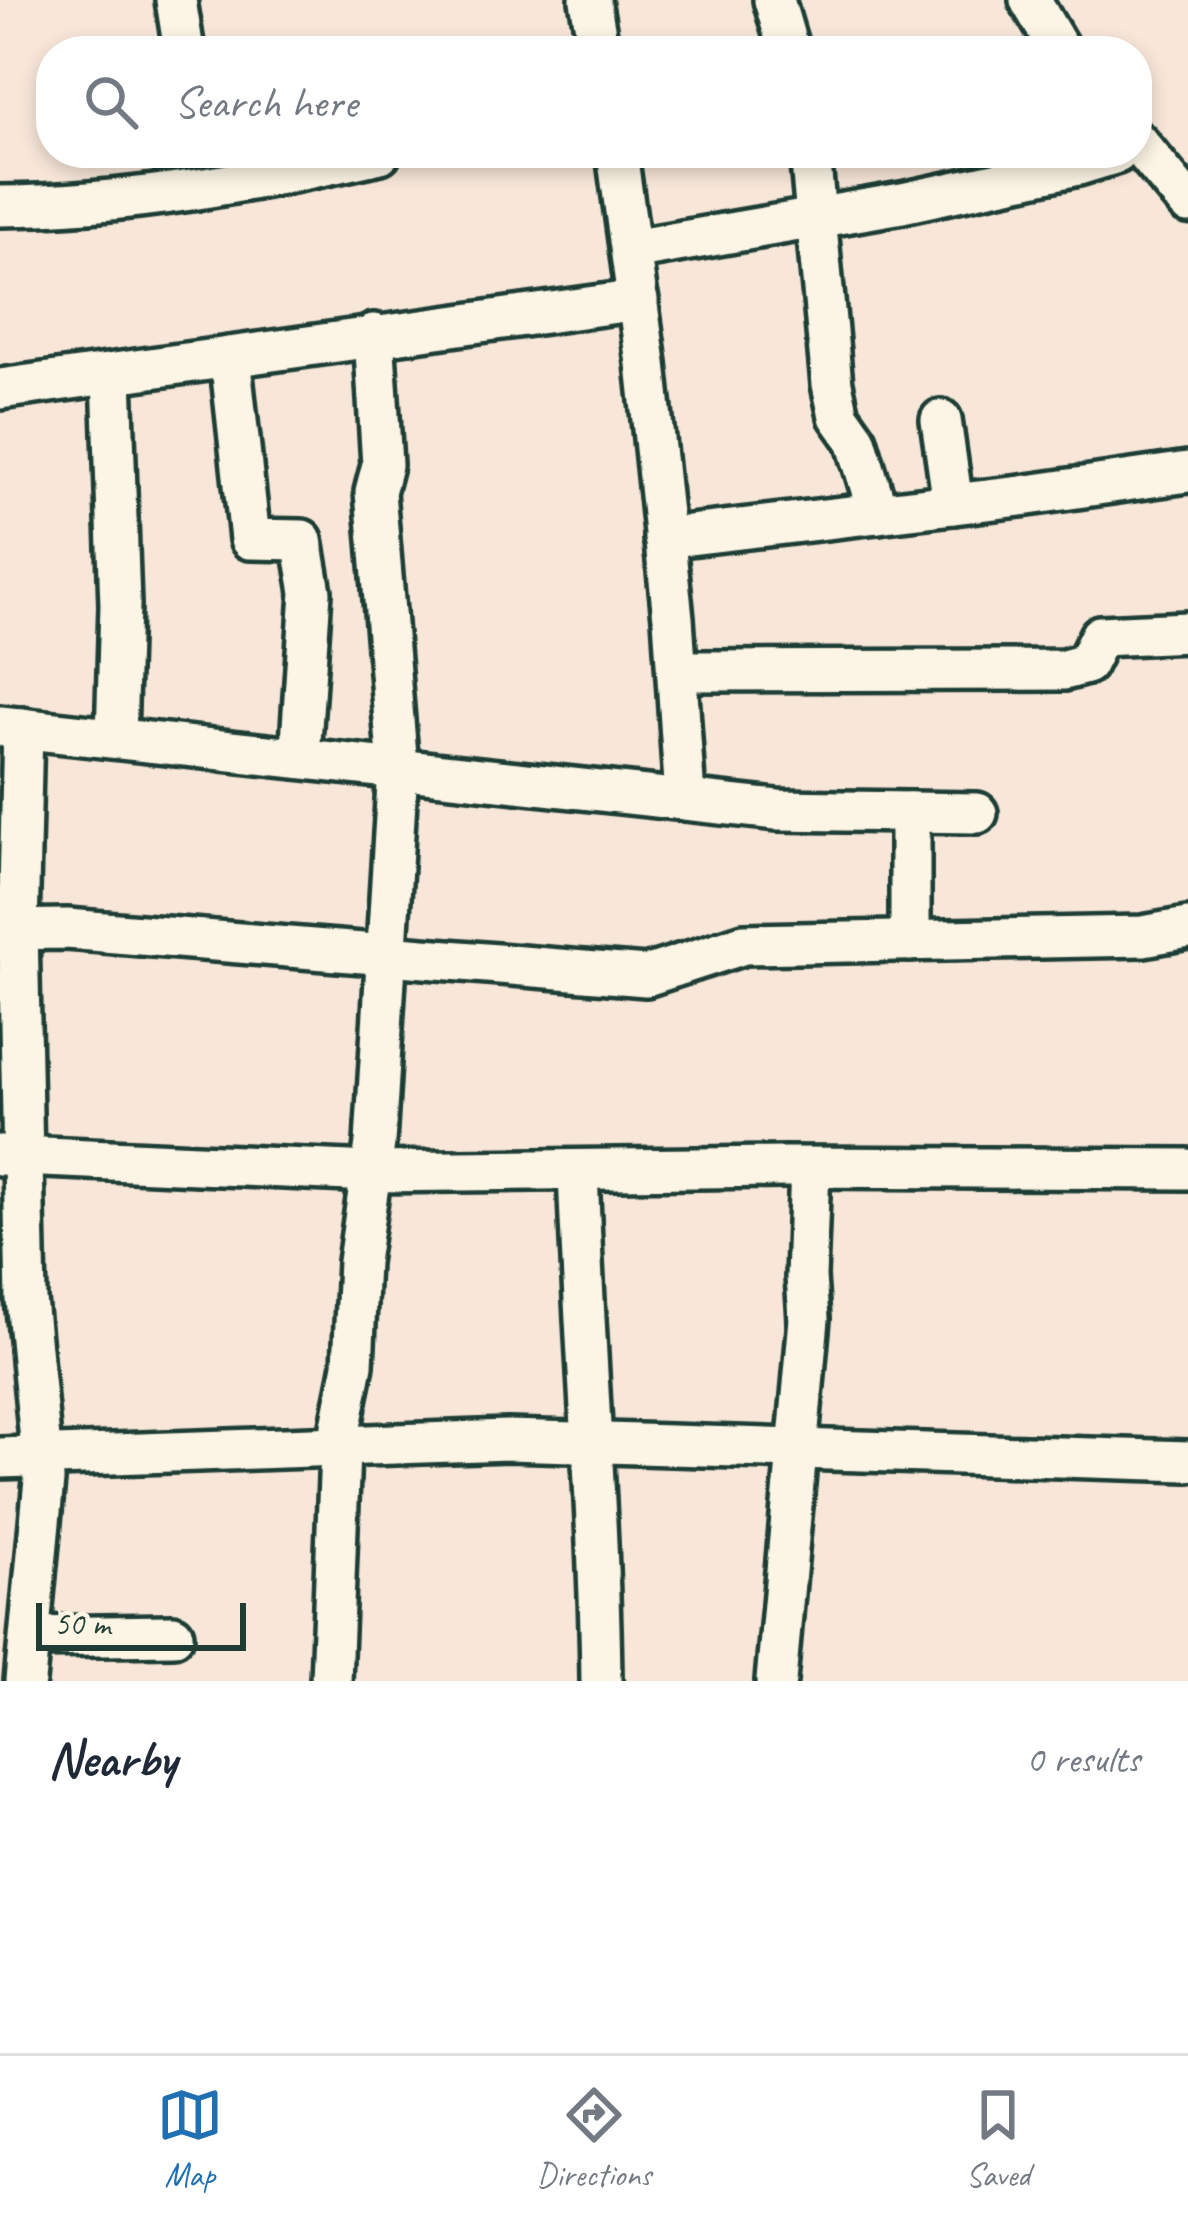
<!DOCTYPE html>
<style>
:root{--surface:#fff;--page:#f2f2f3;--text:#1f2937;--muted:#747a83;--line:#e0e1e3;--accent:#1f6fb2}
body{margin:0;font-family:Caveat,sans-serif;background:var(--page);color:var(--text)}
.scale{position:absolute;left:36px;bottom:30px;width:210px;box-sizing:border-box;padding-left:12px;border:6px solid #1f3d34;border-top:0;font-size:33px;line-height:42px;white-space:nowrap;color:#1f3d34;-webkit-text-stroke:9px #fcf5e5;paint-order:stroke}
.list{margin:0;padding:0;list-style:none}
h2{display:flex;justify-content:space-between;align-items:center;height:156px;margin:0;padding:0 48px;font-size:51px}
h2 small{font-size:39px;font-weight:400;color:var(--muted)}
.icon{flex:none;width:66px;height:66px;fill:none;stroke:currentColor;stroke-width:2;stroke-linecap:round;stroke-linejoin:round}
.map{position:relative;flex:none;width:1188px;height:1681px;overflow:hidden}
.search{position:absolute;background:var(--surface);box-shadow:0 6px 18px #0003;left:36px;right:36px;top:36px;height:132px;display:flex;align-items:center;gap:30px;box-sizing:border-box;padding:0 42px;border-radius:48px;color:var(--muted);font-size:45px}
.sheet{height:372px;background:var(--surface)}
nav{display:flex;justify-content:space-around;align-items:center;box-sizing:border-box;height:168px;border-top:3px solid var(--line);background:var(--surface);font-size:33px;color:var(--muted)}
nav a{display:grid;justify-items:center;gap:6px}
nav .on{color:var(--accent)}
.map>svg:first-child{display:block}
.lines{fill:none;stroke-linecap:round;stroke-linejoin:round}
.minor-casing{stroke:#1f3d34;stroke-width:48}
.minor{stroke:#fcf5e5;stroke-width:39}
</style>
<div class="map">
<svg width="1188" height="1681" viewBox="0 0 1188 1681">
<rect width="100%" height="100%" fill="#f8e7d9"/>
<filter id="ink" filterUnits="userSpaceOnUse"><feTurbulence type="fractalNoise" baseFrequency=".00833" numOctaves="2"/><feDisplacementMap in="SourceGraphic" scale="24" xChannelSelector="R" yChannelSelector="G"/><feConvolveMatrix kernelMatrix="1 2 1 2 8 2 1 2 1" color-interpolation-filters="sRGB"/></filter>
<g filter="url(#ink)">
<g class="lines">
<defs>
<g id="minor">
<polyline points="176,0 184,51"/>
<polyline points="590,0 599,51"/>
<polyline points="774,0 789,51"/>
<polyline points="1030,0 1060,51"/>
<polyline points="1137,142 1188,203"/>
<polyline points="617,153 646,363 673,618 685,798"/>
<polyline points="810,153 832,384 839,416 856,440 878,513"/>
<path d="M 0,206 C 130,205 253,182 380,153"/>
<polyline points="631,250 902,203 1078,165 1117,153"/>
<polyline points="230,357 250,539 302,540 311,592 300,757"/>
<polyline points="112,376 120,605 116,738"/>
<polyline points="0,389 638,300"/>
<polyline points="941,420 953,504"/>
<polyline points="664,538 1021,496 1188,472"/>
<polyline points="677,671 1064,670 1086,664 1100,636 1188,632"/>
<polyline points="0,726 777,810 977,813"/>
<polyline points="23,728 18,930 26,1299 44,1480 25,1681"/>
<polyline points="910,812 910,941"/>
<polyline points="0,930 67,929 646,976 744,944 1143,936 1188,928"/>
<polyline points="0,1155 371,1172 785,1167 1188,1169"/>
<path d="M 578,1170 C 584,1341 599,1511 601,1681"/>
<polyline points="0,1458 508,1440 1188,1461"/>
<polyline points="30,1637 173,1635"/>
<polyline points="331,1681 341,1426 353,1365 358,1262 375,1143 398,768 375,492 382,465 374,334"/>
<polyline points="776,1681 809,1319 806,1277 810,1168"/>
</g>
</defs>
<use href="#minor" class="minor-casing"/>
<use href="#minor" class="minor"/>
</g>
</g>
</svg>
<div class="scale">50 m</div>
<div class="search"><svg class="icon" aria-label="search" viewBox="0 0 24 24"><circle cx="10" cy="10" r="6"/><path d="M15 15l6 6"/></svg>Search here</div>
</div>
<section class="sheet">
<h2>Nearby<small>0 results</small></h2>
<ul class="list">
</ul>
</section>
<nav>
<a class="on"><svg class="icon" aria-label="map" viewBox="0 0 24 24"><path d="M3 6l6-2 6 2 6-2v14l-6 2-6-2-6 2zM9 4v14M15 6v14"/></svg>Map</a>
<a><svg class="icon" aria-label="directions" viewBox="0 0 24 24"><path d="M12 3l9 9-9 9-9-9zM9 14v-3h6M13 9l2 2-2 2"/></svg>Directions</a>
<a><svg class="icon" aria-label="saved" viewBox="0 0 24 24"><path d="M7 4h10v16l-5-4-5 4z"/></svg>Saved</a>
</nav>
